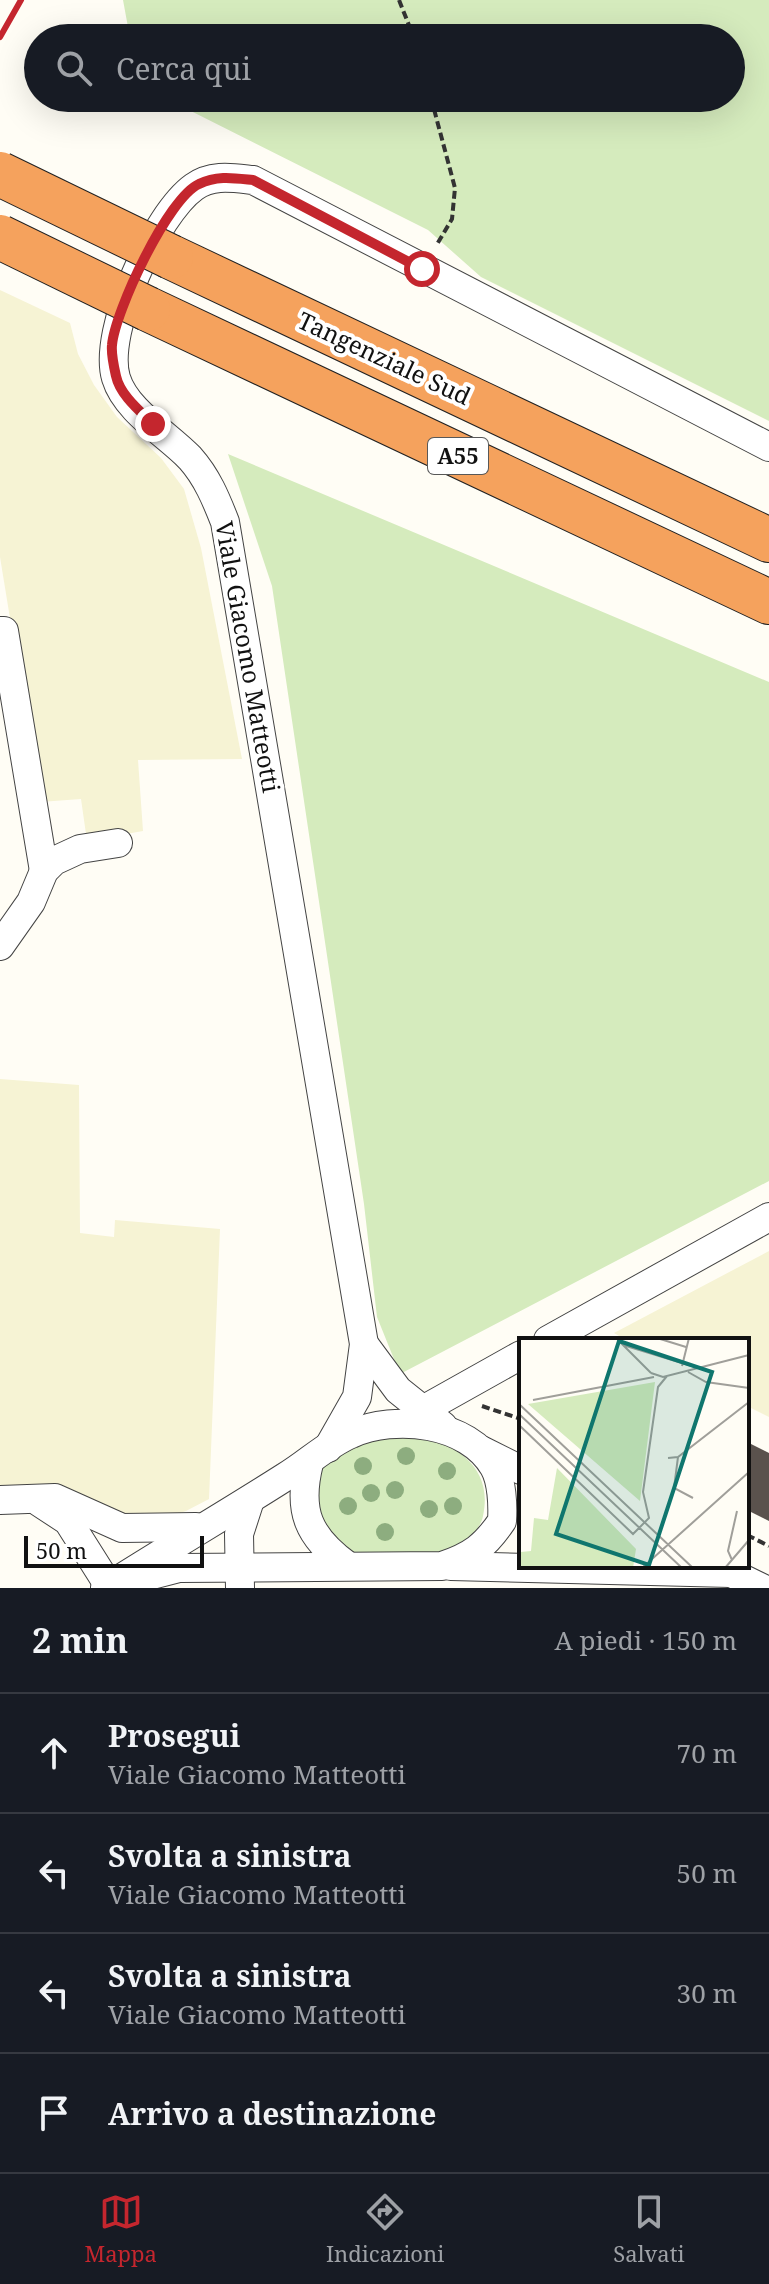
<!DOCTYPE html>
<html lang="it">
<meta charset="utf-8">
<style>
:root{--surface:#171b24;--page:#242831;--text:#f1f3f6;--muted:#9ea1a6;--line:#363941;--accent:#c4262e}
body{margin:0;font-family:"Noto Serif",serif;background:var(--page);color:var(--text)}
.scale{position:absolute;left:24px;bottom:20px;width:180px;box-sizing:border-box;padding-left:8px;border:4px solid #111;border-top:0;font-size:22px;line-height:28px;white-space:nowrap;color:#111;-webkit-text-stroke:6px #fff;paint-order:stroke}
.stop{position:absolute;width:24px;height:24px;margin:-18px;border:6px solid #c4262e;border-radius:50%;background:#fff}
.stop.end{background:#c4262e;border-color:#fff;box-shadow:0 2px 8px #0008}
.list{margin:0;padding:0;list-style:none}
h2{display:flex;justify-content:space-between;align-items:center;height:104px;margin:0;padding:0 32px;font-size:34px}
h2 small{font-size:26px;font-weight:400;color:var(--muted)}
.list li{display:grid;grid-template-columns:52px 1fr auto;gap:24px;align-items:center;box-sizing:border-box;height:120px;padding:0 32px;border-top:2px solid var(--line)}
.list b{display:block;font-size:30px;white-space:nowrap}
.list p{margin:0;font-size:26px;white-space:nowrap;color:var(--muted)}
.list em{font-size:26px;font-style:normal;color:var(--muted)}
.icon{flex:none;width:44px;height:44px;fill:none;stroke:currentColor;stroke-width:2;stroke-linecap:round;stroke-linejoin:round}
.map{position:relative;flex:none;width:769px;height:1588px;overflow:hidden}
.search{position:absolute;background:var(--surface);box-shadow:0 8px 32px #0002;left:24px;right:24px;top:24px;height:88px;display:flex;align-items:center;gap:20px;box-sizing:border-box;padding:0 28px;border-radius:44px;color:var(--muted);font-size:30px}
.sheet{height:584px;background:var(--surface)}
nav{display:flex;justify-content:space-around;align-items:center;box-sizing:border-box;height:112px;border-top:2px solid var(--line);background:var(--surface);font-size:22px;color:var(--muted)}
nav a{display:grid;justify-items:center;gap:4px}
nav .on{color:var(--accent)}
.map>svg:first-child{display:block}
.farmland{fill:#f6f3d4}
.green{fill:#d5ebbd}
.building{fill:#5a524d}
.lines{fill:none;stroke-linecap:round;stroke-linejoin:round}
.street-casing{stroke:#444;stroke-width:30}
.highway-casing{stroke:#222;stroke-width:46}
.path{stroke:#333;stroke-width:4;stroke-dasharray:8 4;stroke-linecap:butt}
.street{stroke:#fff;stroke-width:28}
.highway{stroke:#f5a25d;stroke-width:44}
.rail{stroke:#c4262e;stroke-width:6}
.highway-bridge-casing{stroke:#222;stroke-width:46;stroke-linecap:butt}
.highway-bridge{stroke:#f5a25d;stroke-width:44}
.tree{fill:#8dad7f}
.route{stroke:#c4262e;stroke-width:10}
.labels{text-anchor:middle;stroke-width:8;stroke-linejoin:round;paint-order:stroke}
.shield{fill:#fff;stroke:#585858;stroke-width:2}
.shield-label{font-size:22px;font-weight:bold;fill:#111}
.street-label{font-size:24px;fill:#111;stroke:#fff}
.inset-road{fill:none;stroke:#a09f9a;stroke-width:2}
.view{fill:#0f766e;fill-opacity:0.15;stroke:#0f766e;stroke-width:4}
.inset-edge{fill:none;stroke:#111;stroke-width:4}
</style>
<div class="map">
<svg width="769" height="1588" viewBox="0 0 769 1588">
<rect width="100%" height="100%" fill="#fffdf5"/>
<g class="farmland">
<polygon points="0,290 70,323 78,354 94,385 117,417 161,458 184,489 201,548 242,759 138,760 143,831 87,841 81,799 40,802 0,557"/>
<polygon points="0,1079 79,1085 80,1233 114,1237 115,1220 220,1229 209,1499 186,1511 157,1521 133,1520 57,1487 0,1487"/>
<polygon points="769,1251 769,1417 747,1406 747,1340 626,1340 614,1333"/>
</g>
<g class="green">
<polygon points="123,0 769,0 769,421 481,277 428,230 165,98 731,98 731,38 130,38"/>
<polygon points="228,454 769,682 769,1181 400,1374 377,1317 364,1204 272,586"/>
<path d="M 423,1432 C 460,1449 493,1469 483,1516 C 481,1528 466,1542 458,1553 L 352,1557 L 314,1525 L 319,1467 L 348,1445 Z"/>
</g>
<polygon class="building" points="747,1442 769,1453 769,1521 747,1510"/>
<g class="lines">
<defs>
<g id="street">
<polyline points="0,631 4,631 44,871"/>
<polyline points="0,946 31,902 44,871 54,861 80,849 118,843"/>
<polyline points="548,1340 769,1217"/>
<polyline points="364,1344 398,1390 443,1426"/>
<polyline points="421,1411 521,1355"/>
<path d="M 328,1448 L 357,1397 L 364,1344 L 225,522 C 216,499 207,477 190,458 C 167,434 126,411 116,378 C 102,331 156,214 194,187 C 212,174 233,178 253,180 L 769,447"/>
<polyline points="481,1450 521,1470"/>
<path d="M 309,1463 C 297,1511 308,1537 348,1566"/>
<polyline points="0,1500 55,1498 122,1528 196,1527"/>
<polyline points="39,1502 68,1521 109,1586"/>
<polyline points="451,1566 731,1573"/>
<polyline points="717,1566 762,1588"/>
<path d="M 105,1588 L 109,1586 C 167,1549 227,1514 285,1477 C 307,1464 327,1444 351,1434 C 395,1414 468,1422 494,1467 C 502,1481 503,1505 502,1521 C 485,1546 472,1556 442,1566 L 179,1568 L 109,1586"/>
<polyline points="240,1588 239,1534 250,1500"/>
</g>
<g id="highway">
<polyline points="171,257 769,540"/>
<polyline points="148,309 769,602"/>
</g>
</defs>
<use href="#street" class="street-casing"/>
<use href="#highway" class="highway-casing"/>
<g class="path">
<polyline points="399,0 414,38"/>
<polyline points="431,98 455,188 452,219 436,246"/>
<polyline points="482,1406 521,1419"/>
<polyline points="747,1535 769,1546"/>
</g>
<use href="#street" class="street"/>
<use href="#highway" class="highway"/>
<polyline class="rail" points="0,37 21,0"/>
<defs>
<g id="highway-bridge">
<polyline points="0,174 171,257"/>
<polyline points="0,237 148,309"/>
</g>
</defs>
<use href="#highway-bridge" class="highway-bridge-casing"/>
<use href="#highway-bridge" class="highway-bridge"/>
</g>
<g class="tree">
<circle cx="406" cy="1456" r="9"/>
<circle cx="363" cy="1466" r="9"/>
<circle cx="447" cy="1471" r="9"/>
<circle cx="395" cy="1490" r="9"/>
<circle cx="371" cy="1493" r="9"/>
<circle cx="348" cy="1506" r="9"/>
<circle cx="453" cy="1506" r="9"/>
<circle cx="429" cy="1509" r="9"/>
<circle cx="385" cy="1532" r="9"/>
</g>
<g class="lines">
<path class="route" d="M 153,424 C 140,411 120,395 116,376 C 114,367 111,354 112,345 C 115,311 168,198 199,184 C 217,175 234,178 253,180 L 422,269"/>
</g>
<g class="labels">
<rect class="shield" x="428" y="438" width="60" height="36" rx="6"/>
<g class="shield-label">
<text x="458" y="464">A55</text>
</g>
<g class="street-label">
<text transform="translate(384 359) rotate(25)" y="8">Tangenziale Sud</text>
<text transform="translate(247 657) rotate(80)" y="8">Viale Giacomo Matteotti</text>
</g>
</g>
<g transform="translate(519 1338)">
<rect width="230" height="230" fill="#fffdf5"/>
<path d="M 136,44 L 121,163 L 9,66 ZM 38,130 L 117,211 L 114,230 L 1,230 L 2,214 L 12,213 L 15,180 L 29,182 Z" fill="#d5ebbd"/>
<path class="inset-road" d="M 97,0 L 132,35M 138,0 L 167,9M 104,7 L 176,29M 163,28 L 170,0M 169,34 L 187,44 L 230,50M 132,35 L 144,39 L 230,17M 14,62 L 135,39M 0,66 L 174,230M 0,76 L 163,230M 0,87 L 114,196 L 130,180 L 124,154 L 139,49 L 148,38M 159,119 L 155,150 L 174,160M 149,120 L 159,119 L 230,64M 213,222 L 209,213 L 218,173M 123,230 L 230,134M 206,230 L 230,202"/>
<path class="view" d="M 100,3 L 193,34 L 130,227 L 37,196 Z"/>
<rect width="230" height="230" class="inset-edge"/>
</g>
</svg>
<div class="scale">50 m</div>
<div class="stop" style="left:422px;top:269px"></div>
<div class="stop end" style="left:153px;top:424px"></div>
<div class="search"><svg class="icon" aria-label="search" viewBox="0 0 24 24"><circle cx="10" cy="10" r="6"/><path d="M15 15l6 6"/></svg>Cerca qui</div>
</div>
<section class="sheet">
<h2>2 min<small>A piedi · 150 m</small></h2>
<ul class="list">
<li><svg class="icon" aria-label="ahead" viewBox="0 0 24 24"><path d="M12 20V5M6 11l6-6 6 6"/></svg><div><b>Prosegui</b><p>Viale Giacomo Matteotti</p></div><em>70 m</em></li>
<li><svg class="icon" aria-label="left" viewBox="0 0 24 24"><path d="M17 20v-9H6M10 6l-5 5 5 5"/></svg><div><b>Svolta a sinistra</b><p>Viale Giacomo Matteotti</p></div><em>50 m</em></li>
<li><svg class="icon" aria-label="left" viewBox="0 0 24 24"><path d="M17 20v-9H6M10 6l-5 5 5 5"/></svg><div><b>Svolta a sinistra</b><p>Viale Giacomo Matteotti</p></div><em>30 m</em></li>
<li><svg class="icon" aria-label="arrive" viewBox="0 0 24 24"><path d="M6 21V4h12l-3 4 3 4H6"/></svg><div><b>Arrivo a destinazione</b></div></li>
</ul>
</section>
<nav>
<a class="on"><svg class="icon" aria-label="map" viewBox="0 0 24 24"><path d="M3 6l6-2 6 2 6-2v14l-6 2-6-2-6 2zM9 4v14M15 6v14"/></svg>Mappa</a>
<a><svg class="icon" aria-label="directions" viewBox="0 0 24 24"><path d="M12 3l9 9-9 9-9-9zM9 14v-3h6M13 9l2 2-2 2"/></svg>Indicazioni</a>
<a><svg class="icon" aria-label="saved" viewBox="0 0 24 24"><path d="M7 4h10v16l-5-4-5 4z"/></svg>Salvati</a>
</nav>
